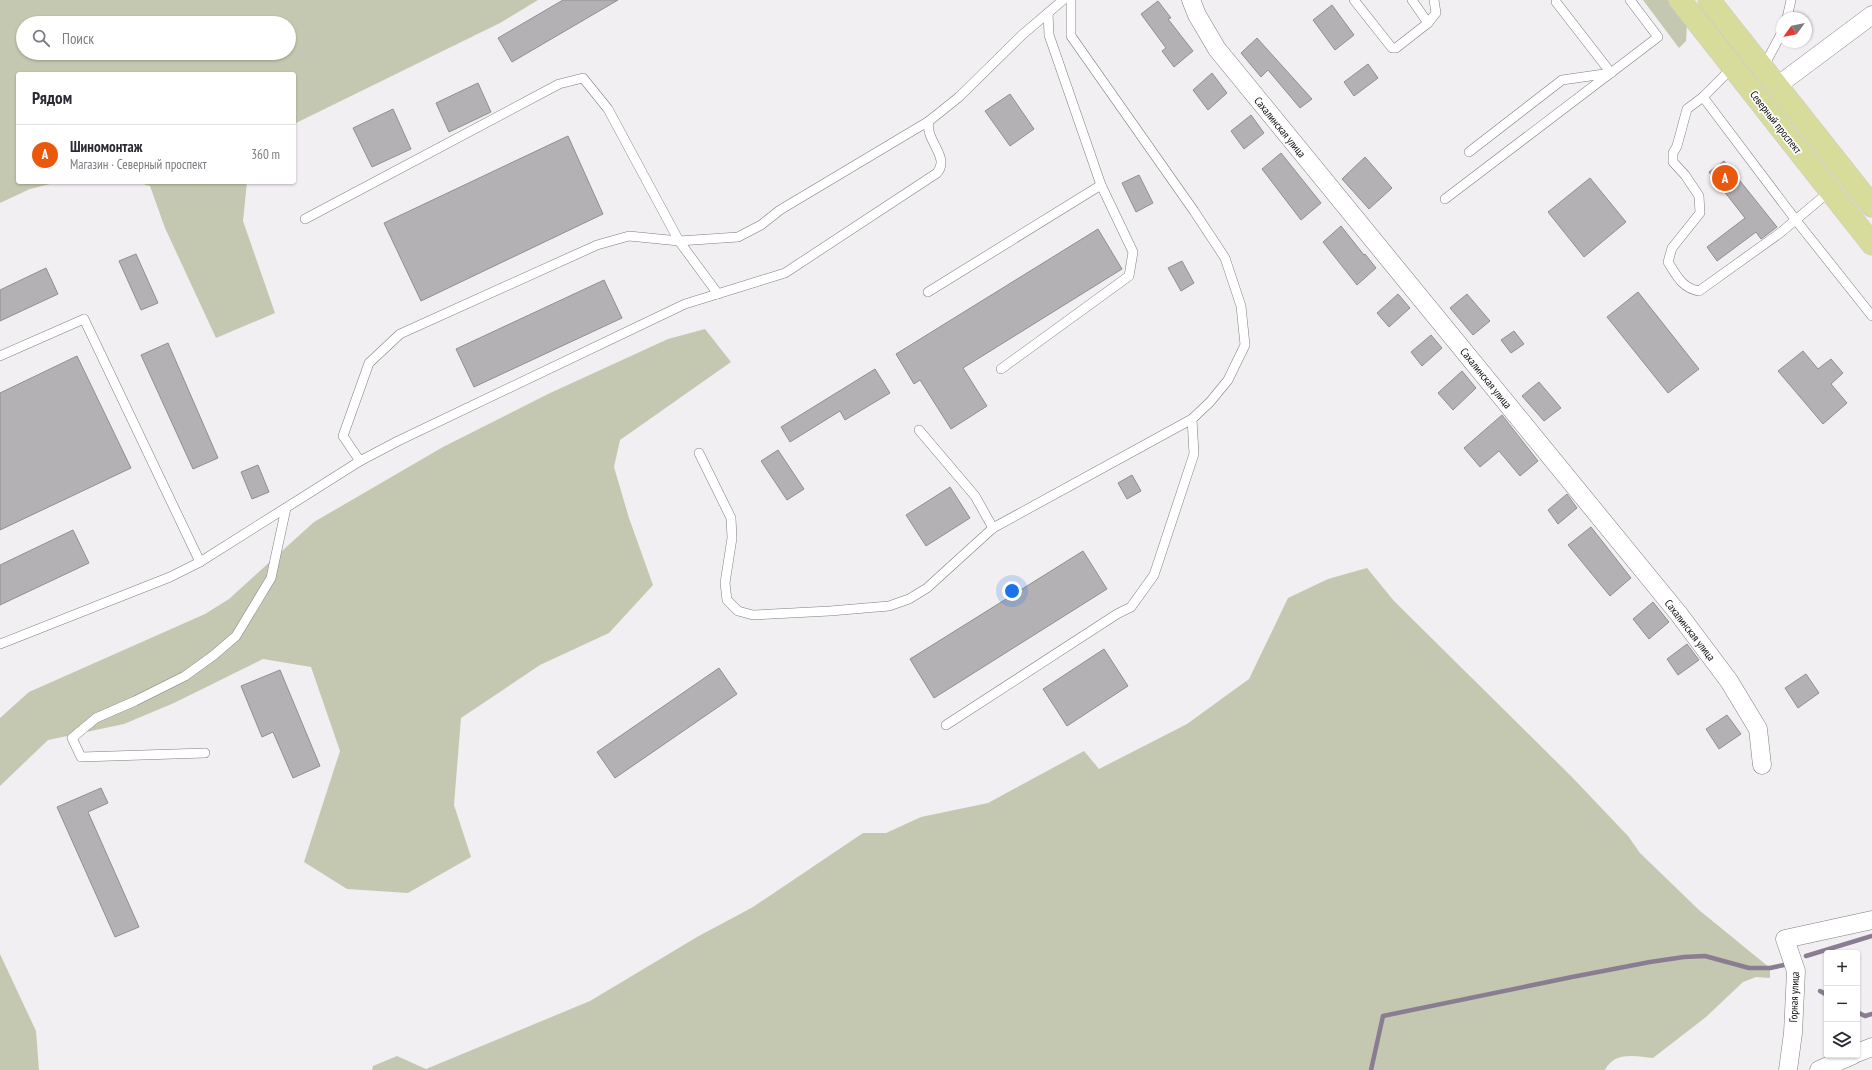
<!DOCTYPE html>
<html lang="ru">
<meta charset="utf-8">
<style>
:root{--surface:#fff;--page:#f2f2f3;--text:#2b2b33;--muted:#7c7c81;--line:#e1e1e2;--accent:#ea580c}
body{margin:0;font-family:"PT Sans Narrow",sans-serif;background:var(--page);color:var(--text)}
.controls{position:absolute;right:12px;bottom:12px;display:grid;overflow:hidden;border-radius:4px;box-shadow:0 1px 3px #0004}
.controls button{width:36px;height:36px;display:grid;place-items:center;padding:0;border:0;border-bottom:1px solid var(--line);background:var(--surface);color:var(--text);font:20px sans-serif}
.compass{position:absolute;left:1776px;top:12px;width:36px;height:36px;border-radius:50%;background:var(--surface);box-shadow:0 1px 3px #0004;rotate:237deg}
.you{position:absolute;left:1012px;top:591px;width:14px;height:14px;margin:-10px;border:3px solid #fff;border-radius:50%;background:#1a73e8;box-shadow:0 0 0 6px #1a73e833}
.badge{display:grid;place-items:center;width:26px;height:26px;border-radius:50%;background:var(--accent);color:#fff;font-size:13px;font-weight:700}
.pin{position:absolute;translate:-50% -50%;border:2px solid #fff;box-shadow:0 1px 4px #0006}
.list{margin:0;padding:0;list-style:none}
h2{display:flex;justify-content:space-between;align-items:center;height:52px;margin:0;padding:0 16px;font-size:17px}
h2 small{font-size:13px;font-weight:400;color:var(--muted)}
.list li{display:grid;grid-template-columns:26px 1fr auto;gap:12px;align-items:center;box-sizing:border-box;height:60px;padding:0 16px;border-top:1px solid var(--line)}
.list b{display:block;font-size:15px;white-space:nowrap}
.list p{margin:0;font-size:13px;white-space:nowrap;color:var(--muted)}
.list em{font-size:13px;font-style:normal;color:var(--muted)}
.icon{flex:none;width:22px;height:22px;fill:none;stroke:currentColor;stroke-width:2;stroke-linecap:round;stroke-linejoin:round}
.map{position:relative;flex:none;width:1872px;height:1070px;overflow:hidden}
.search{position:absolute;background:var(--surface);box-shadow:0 1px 3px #0004;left:16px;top:16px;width:280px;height:44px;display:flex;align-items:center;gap:10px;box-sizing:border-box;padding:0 14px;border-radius:22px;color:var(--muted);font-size:15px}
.panel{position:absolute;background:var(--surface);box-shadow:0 1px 3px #0004;left:16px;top:72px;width:280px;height:112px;border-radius:4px}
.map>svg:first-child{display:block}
.green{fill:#c5c8b0;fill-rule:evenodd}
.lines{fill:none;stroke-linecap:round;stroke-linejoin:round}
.stream{stroke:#8b7d91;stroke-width:4.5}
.building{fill:#b3b1b4;stroke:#918f91}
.lane-casing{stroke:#7f7e80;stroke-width:10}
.street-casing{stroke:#7f7e80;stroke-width:19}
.primary-casing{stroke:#cacaca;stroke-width:23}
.lane{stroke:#fff;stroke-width:9}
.street{stroke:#fff;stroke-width:18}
.primary{stroke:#d7dc9b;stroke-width:22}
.labels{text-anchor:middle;stroke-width:3.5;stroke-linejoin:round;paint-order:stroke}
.street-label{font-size:11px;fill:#0d0c0d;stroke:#fff}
</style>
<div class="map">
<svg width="1872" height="1070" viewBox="0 0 1872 1070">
<rect width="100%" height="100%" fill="#f1eff1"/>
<g class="green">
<path d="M 0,0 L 538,0 L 500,23 L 294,124 L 294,74 L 18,74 L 18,182 L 58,182 L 30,189 L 0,203 ZM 23,23 L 289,23 L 289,53 L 23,53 Z"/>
<polygon points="1643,0 1668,0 1687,24 1686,41 1679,48"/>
<polygon points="136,182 247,182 243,221 275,313 216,338 165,228 150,186"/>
<polygon points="705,329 731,362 620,440 614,467 629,518 653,585 609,633 540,665 461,718 454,805 471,857 408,893 347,889 304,862 340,751 311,667 263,659 174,703 124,724 48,740 0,786 0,718 29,692 205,614 229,599 314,522 443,447 548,394 668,339"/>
<path d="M 1367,568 L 1394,601 L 1571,776 L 1628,836 L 1640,853 L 1699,910 L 1770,968 L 1770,978 L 1756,977 L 1743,982 L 1706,1017 L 1653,1058 C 1636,1056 1614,1051 1605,1070 L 372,1070 L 373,1066 L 397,1056 L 426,1069 L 590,1001 L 697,937 L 753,907 L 863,833 L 886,833 L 921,817 L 988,803 L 1084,751 L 1099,769 L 1187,724 L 1249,679 L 1288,598 L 1328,579 Z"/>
<polygon points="0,954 36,1031 39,1070 0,1070"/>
</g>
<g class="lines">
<g class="stream">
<polyline points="1806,956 1872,936"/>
<polyline points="1820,991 1827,995"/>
<polyline points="1857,1012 1865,1016 1872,1014"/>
<polyline points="1371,1070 1383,1016 1572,977 1650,962 1684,957 1705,956 1749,968 1770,968 1784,965"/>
</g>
</g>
<g class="building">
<polygon points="563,0 618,0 512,62 498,38"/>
<polygon points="1158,1 1171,18 1168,19 1193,51 1174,67 1162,51 1166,48 1141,14"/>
<polygon points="1332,5 1354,35 1335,50 1313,20"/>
<polygon points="1257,38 1312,99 1300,108 1268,70 1261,77 1241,53"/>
<polygon points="1368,64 1378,78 1354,96 1344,82"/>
<polygon points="1212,73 1227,93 1208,110 1193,90"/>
<polygon points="478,83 491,112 449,132 436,103"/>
<polygon points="1010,94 1034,129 1010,146 985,111"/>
<polygon points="393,109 411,149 372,167 353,128"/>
<polygon points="1251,115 1264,133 1244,149 1231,131"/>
<polygon points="568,136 603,214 421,301 384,223"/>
<polygon points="1281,153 1321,203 1301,220 1262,169"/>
<polygon points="1365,157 1392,188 1369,209 1342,179"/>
<polygon points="1724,161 1777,227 1761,239 1756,232 1717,261 1707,247 1745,218 1709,172"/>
<polygon points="1139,175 1153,203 1136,212 1122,183"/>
<polygon points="1590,178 1626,222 1584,257 1548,212"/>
<polygon points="1341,226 1364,255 1365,254 1376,268 1357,285 1323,242"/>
<polygon points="1098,229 1122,269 963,368 987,406 951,429 920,380 914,384 896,354"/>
<polygon points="136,254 158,303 141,310 119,261"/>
<polygon points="1182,261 1194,283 1181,291 1168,268"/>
<polygon points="46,268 58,294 0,321 0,290"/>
<polygon points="604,280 622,318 474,387 456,349"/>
<polygon points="1638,292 1699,369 1668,393 1607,317"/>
<polygon points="1398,294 1410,308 1389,327 1377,313"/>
<polygon points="1467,294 1490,321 1473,335 1450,308"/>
<polygon points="1514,331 1524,344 1511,353 1501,340"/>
<polygon points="1431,335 1442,348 1422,366 1411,352"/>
<polygon points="168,343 218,458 193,469 141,355"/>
<polygon points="1803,351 1818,369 1831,359 1843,373 1831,384 1847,403 1823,424 1778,371"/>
<polygon points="77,356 131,468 0,530 0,393"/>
<polygon points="875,369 890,393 845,420 840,411 790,442 781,427"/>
<polygon points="1462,371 1476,388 1453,410 1438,393"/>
<polygon points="1539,382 1561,408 1544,421 1522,396"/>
<polygon points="1502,415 1538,461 1520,476 1499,451 1480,467 1464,448"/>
<polygon points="778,450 804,489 787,500 761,461"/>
<polygon points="258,465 269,492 252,499 241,472"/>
<polygon points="1132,475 1141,491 1127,499 1118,483"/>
<polygon points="950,487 970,518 926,546 906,515"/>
<polygon points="1567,494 1577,508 1558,524 1548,510"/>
<polygon points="1591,527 1631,578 1610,596 1568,545"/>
<polygon points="73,530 89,563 0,605 0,565"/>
<polygon points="1083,551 1107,589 934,698 910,659"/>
<polygon points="1653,602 1669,622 1649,639 1633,619"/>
<polygon points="1687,644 1699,660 1678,675 1667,659"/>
<polygon points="1104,649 1128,686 1067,726 1043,689"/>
<polygon points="719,668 737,694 615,778 597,752"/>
<polygon points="280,670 320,766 293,778 273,732 262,737 241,686"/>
<polygon points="1806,674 1819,693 1798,708 1785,688"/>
<polygon points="1727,715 1741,734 1719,749 1706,729"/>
<polygon points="101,788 108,803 88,812 139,927 115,937 57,807"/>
</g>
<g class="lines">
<defs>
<g id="lane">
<polyline points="1354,0 1392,48 1396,48 1428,23"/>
<polyline points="1412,0 1428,23 1436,13 1434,0"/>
<polyline points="1787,18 1791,0"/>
<path d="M 1733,67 L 1703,97 L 1687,109 L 1677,146 L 1673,153 L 1673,162 L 1685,175 L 1699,196 L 1700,213 L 1672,248 L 1668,262 C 1677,276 1682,288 1699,291 L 1780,233 L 1830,191"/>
<polyline points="1763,68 1782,32"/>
<polyline points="1703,97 1795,219 1872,316"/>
<polyline points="1469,152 1562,80 1611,73 1556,2"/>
<polyline points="1445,199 1658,37 1630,0"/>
<polyline points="305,219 559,84 583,78 608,109 679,241 718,294"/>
<polyline points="928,292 1101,185"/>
<polyline points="0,356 84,319 200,562"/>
<polyline points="1001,369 1129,276 1133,252 1101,185 1049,35 1048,13"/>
<polyline points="919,430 975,496 993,528"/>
<polyline points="699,453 731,518 732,538 725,583 727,600 738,611 753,615 830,611 889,606 909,599 927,588 993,528 1192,419"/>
<polyline points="360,461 343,436 369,363 400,334 597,245 629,236 679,241 738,237 761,225 780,210 929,121"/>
<path d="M 0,644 L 170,577 L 200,562 L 360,461 L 398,441 L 685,304 L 785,273 L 937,173 C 951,157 924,140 929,121 L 959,97 L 1022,35 L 1063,0"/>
<polyline points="946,725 1117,614 1131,607 1154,575 1194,454 1192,419 1210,402 1228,380 1245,345 1241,306 1225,258 1194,211 1071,36 1071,0"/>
<polyline points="205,753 81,757 72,738 96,718 135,701 185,676 214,655 236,636 271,578 286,508"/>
</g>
<g id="street">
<polyline points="1191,0 1197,15 1217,49 1678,613 1729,681 1758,729 1762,765"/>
<polyline points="1777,86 1872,15"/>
<polyline points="1857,1053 1872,1047"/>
<polyline points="1788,1070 1793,1033 1796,971 1785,939 1872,920"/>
<polyline points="1819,1070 1853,1055"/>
</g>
<g id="primary">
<polyline points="1680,0 1872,244"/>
<polyline points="1709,0 1872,206"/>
</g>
</defs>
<use href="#lane" class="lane-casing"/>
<use href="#street" class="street-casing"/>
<use href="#primary" class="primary-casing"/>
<use href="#lane" class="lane"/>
<use href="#street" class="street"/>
<use href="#primary" class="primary"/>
</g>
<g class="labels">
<g class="street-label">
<text transform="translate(1776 122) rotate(52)" y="4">Северный проспект</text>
<text transform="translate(1280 127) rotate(51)" y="4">Сахалинская улица</text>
<text transform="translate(1486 378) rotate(51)" y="4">Сахалинская улица</text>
<text transform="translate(1690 630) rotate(52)" y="4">Сахалинская улица</text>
<text transform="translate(1794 997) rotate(-88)" y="4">Горная улица</text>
</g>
</g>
</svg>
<div class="controls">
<button>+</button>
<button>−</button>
<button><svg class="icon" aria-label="layers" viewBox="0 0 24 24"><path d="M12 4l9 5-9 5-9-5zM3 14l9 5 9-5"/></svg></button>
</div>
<svg class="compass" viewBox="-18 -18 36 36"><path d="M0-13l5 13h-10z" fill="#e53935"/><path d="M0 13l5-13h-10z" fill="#7c7c81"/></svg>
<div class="you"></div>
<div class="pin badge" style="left:1725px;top:178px">A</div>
<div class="search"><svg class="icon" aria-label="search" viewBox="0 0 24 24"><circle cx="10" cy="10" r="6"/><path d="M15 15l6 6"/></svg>Поиск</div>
<section class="panel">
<h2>Рядом<small></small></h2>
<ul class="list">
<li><span class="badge">A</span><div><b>Шиномонтаж</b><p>Магазин · Северный проспект</p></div><em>360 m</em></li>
</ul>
</section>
</div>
